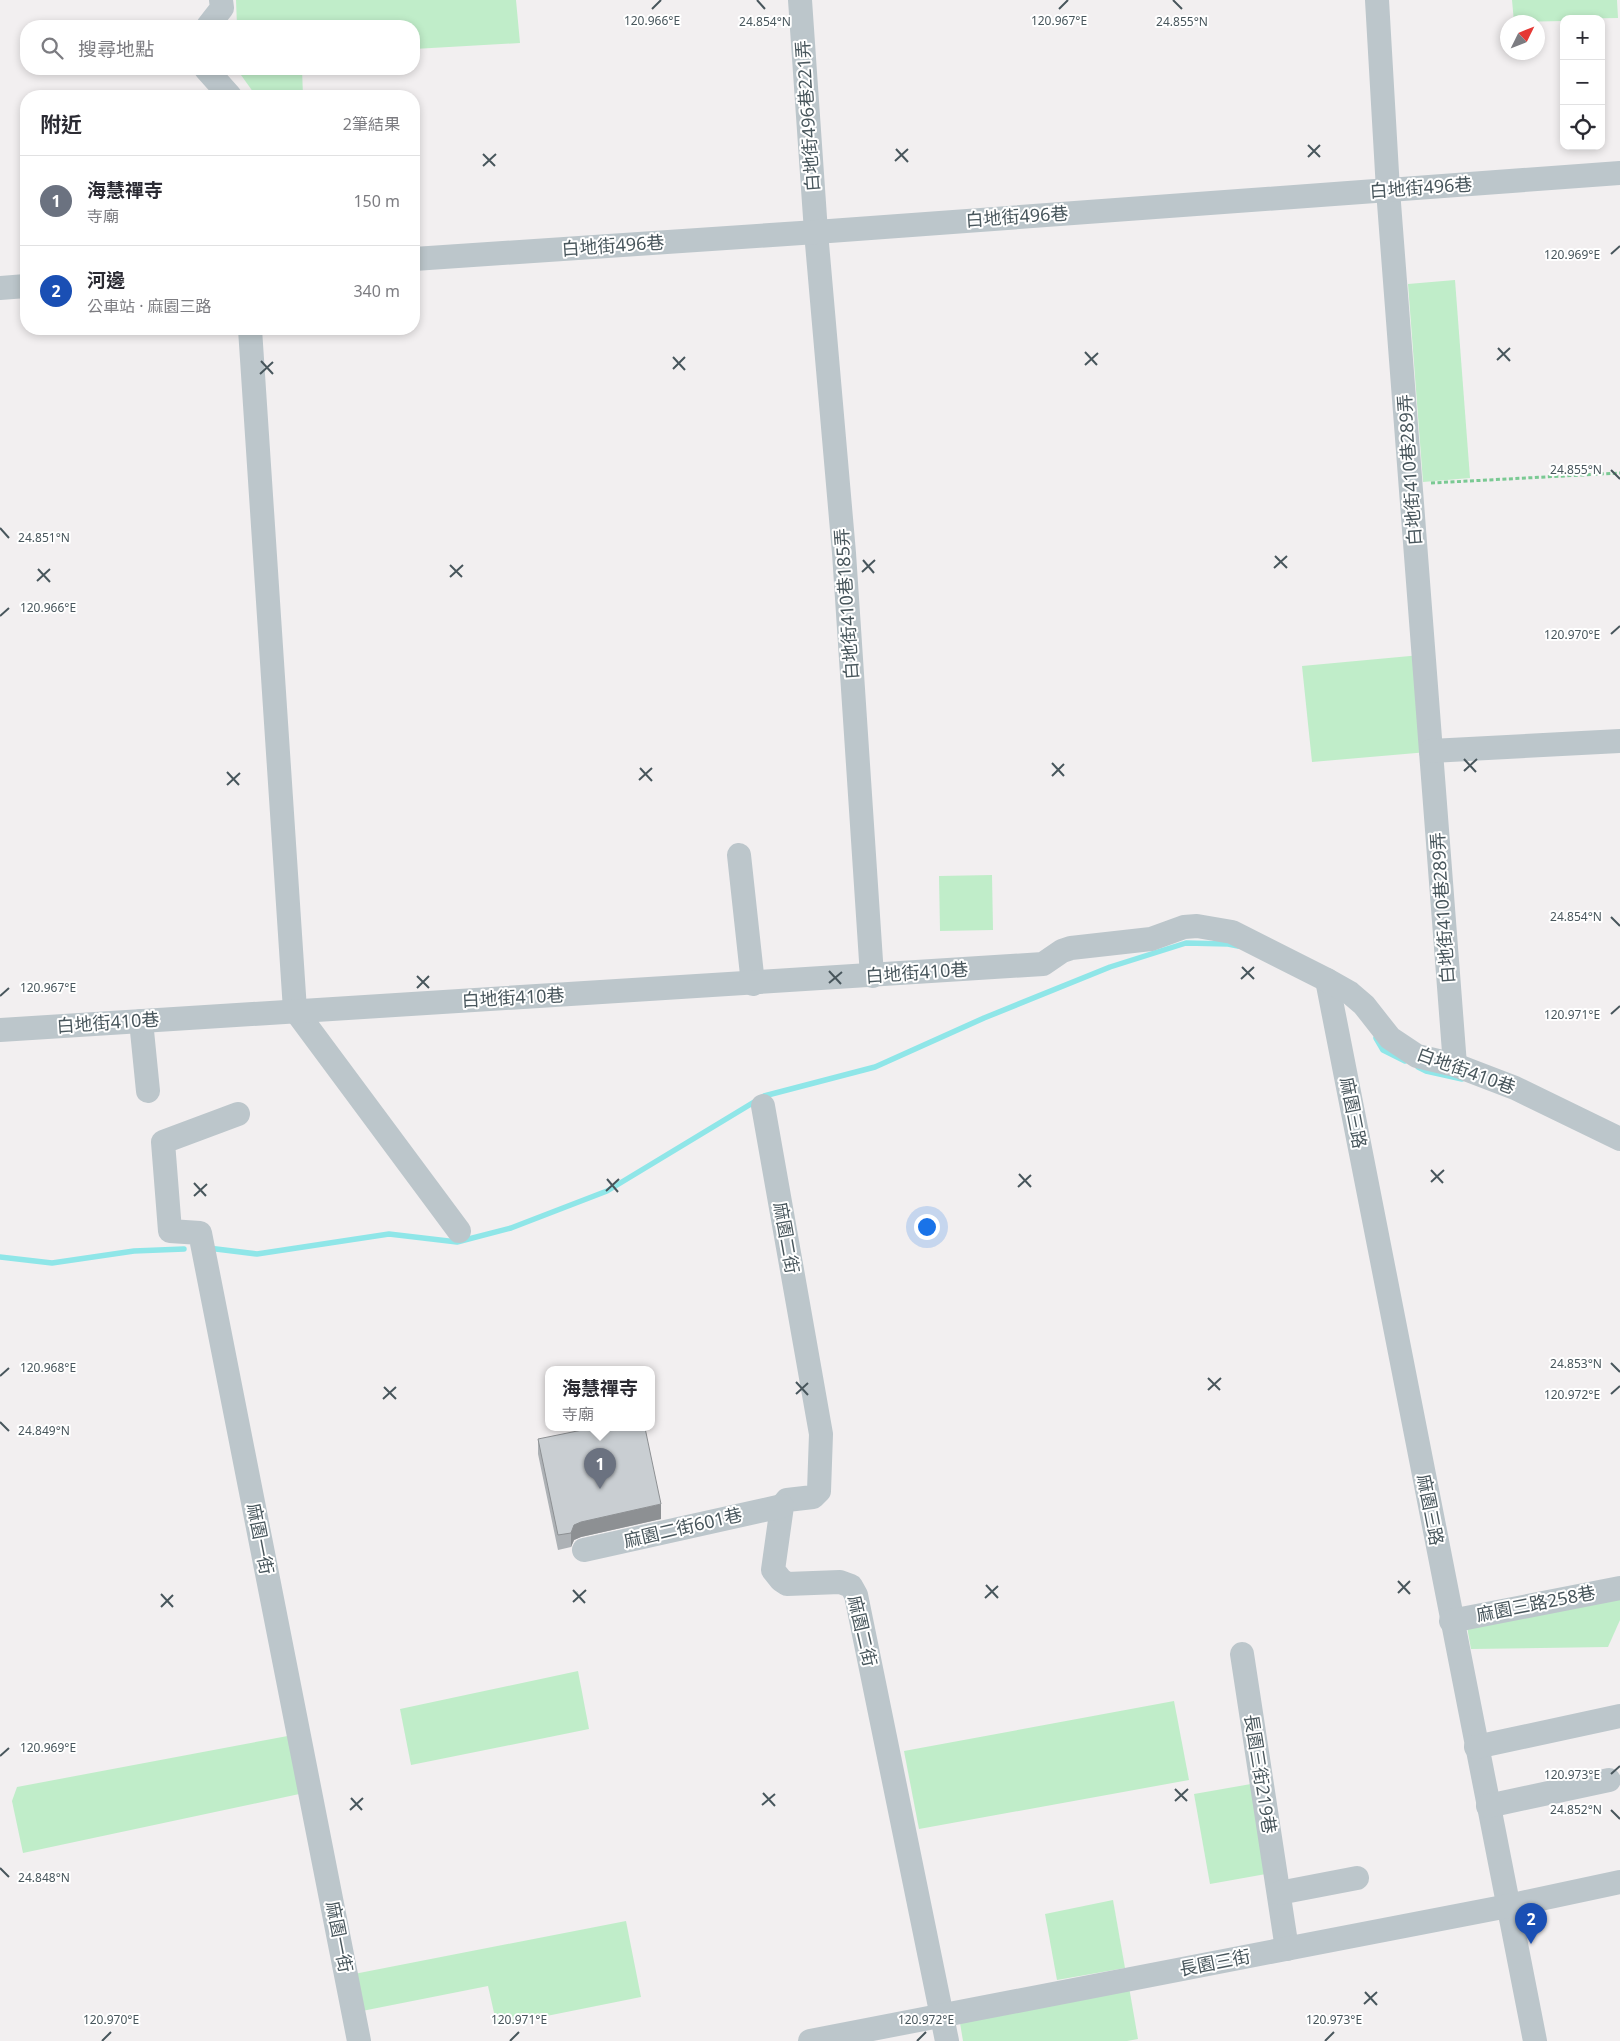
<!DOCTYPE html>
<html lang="zh-TW">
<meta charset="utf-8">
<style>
:root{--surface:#fff;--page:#f2f2f3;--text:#2b2b33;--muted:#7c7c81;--line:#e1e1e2;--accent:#db2777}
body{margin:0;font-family:"Noto Sans","Noto Sans TC",sans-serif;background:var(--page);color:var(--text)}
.controls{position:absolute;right:15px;top:15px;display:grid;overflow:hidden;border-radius:10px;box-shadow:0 2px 8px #0003}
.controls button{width:45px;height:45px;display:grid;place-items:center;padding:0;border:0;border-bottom:1px solid var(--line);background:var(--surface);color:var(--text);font:25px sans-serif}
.compass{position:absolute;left:1500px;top:15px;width:45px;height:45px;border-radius:50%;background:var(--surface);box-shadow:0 2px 8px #0003;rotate:47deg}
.you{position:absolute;left:926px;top:1226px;width:18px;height:18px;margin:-12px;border:4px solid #fff;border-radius:50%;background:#1a73e8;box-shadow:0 0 0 8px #1a73e833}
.badge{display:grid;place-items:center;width:32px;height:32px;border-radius:50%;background:var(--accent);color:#fff;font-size:16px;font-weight:700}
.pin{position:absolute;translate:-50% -41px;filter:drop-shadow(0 1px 2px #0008)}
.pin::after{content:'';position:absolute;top:26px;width:18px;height:15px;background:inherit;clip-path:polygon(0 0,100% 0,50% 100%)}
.popup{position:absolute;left:545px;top:1366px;width:110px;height:65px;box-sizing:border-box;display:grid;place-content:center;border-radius:10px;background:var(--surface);filter:drop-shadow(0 1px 4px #0005);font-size:16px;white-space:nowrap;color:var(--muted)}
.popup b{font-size:19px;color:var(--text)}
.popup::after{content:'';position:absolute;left:50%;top:100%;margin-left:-10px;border:10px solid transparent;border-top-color:var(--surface)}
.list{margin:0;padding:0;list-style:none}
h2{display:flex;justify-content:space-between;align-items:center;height:65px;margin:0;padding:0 20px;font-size:21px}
h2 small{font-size:16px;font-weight:400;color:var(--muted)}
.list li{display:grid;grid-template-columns:32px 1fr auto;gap:15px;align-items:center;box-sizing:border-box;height:90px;padding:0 20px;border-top:1px solid var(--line)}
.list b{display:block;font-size:19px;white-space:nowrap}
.list p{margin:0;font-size:16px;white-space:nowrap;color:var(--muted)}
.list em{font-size:16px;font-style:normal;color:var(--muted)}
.icon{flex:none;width:28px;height:28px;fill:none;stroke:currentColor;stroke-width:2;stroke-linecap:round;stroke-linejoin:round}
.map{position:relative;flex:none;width:1620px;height:2041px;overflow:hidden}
.search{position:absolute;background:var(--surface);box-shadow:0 2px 8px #0003;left:20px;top:20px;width:400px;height:55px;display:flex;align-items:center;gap:12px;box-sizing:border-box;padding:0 18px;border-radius:20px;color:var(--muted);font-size:19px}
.panel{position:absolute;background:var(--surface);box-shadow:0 2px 8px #0003;left:20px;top:90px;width:400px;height:245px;border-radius:20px}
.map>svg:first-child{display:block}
.green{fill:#c0edc9}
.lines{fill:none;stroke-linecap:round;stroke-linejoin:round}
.stream{stroke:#8fe6e8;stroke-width:5.5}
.path{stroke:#7ac993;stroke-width:3;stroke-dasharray:4 2.5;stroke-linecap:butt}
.minor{stroke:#bcc6cb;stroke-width:24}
.wall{fill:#adb1b5}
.shaded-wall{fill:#8d9093}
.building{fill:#c9ced2;stroke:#8d9093}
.ticks{fill:none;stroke:#48565c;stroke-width:2}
.labels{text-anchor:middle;stroke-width:4;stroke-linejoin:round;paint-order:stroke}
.street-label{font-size:18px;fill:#48565c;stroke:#fff}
.ticks-label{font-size:12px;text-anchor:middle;fill:#48565c;stroke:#fff;stroke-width:4;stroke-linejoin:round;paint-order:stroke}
</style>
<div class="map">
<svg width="1620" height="2041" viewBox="0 0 1620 2041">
<rect width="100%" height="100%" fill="#f2eff0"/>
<g class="green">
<polygon points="236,0 516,0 520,43 414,49 414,26 237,26"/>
<polygon points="1512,0 1617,0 1618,18 1564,19 1564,21 1514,22"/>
<polygon points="240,69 302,69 303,96 256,96 241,75"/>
<polygon points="1455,280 1470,478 1423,482 1408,284"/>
<polygon points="1421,655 1428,752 1312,762 1302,666"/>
<polygon points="992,875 993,930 940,931 939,876"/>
<polygon points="1620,1589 1620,1620 1608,1647 1471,1649 1466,1621"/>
<polygon points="578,1671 589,1729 411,1765 400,1709"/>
<polygon points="1174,1701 1189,1780 919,1829 904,1751"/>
<polygon points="293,1735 304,1793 23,1853 12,1801 17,1787"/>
<polygon points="1251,1784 1266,1874 1210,1884 1194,1794"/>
<polygon points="1113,1900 1125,1968 1057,1980 1045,1914"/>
<polygon points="626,1921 641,1997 497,2026 488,1986 362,2011 354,1974"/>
<polygon points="1129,1987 1138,2039 1127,2041 963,2041 959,2017"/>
</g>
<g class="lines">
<g class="stream">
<polyline points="1376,1038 1383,1050 1405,1061"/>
<polyline points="1418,1067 1426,1071 1462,1079"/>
<polyline points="208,1248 257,1254 389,1234 457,1242 511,1228 607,1191 764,1096 875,1067 984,1018 1110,967 1186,943 1228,944 1238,946"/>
<polyline points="0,1257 52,1263 134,1251 184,1249"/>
</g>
<polyline class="path" points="1431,483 1620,473"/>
<g class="minor">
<polyline points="800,0 816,232 844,553 872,976"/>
<polyline points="1377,0 1388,190 1455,1065"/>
<polyline points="208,26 222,8 221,0"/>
<polyline points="206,69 230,96"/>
<polyline points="414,259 816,232 1620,173"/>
<polyline points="0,288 26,286"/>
<polyline points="250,329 295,1010 459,1231"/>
<polyline points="1431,751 1620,741"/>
<polyline points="739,855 753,984"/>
<polyline points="1327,980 1535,2041"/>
<polyline points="141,1021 148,1091"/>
<path d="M 0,1030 C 348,1007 696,989 1043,964 L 1062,951 L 1071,948 L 1151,939 L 1184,927 L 1197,926 L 1232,932 L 1327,980 L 1350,993 L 1364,1005 L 1390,1038 L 1417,1056 L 1455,1065 L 1515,1088 L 1620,1139"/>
<polyline points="763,1106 821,1434 819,1491 813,1497 787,1500 782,1506 773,1570 781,1580 787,1584 840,1582 851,1586 856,1595 947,2041"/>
<polyline points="238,1114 163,1142 170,1231 200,1233 359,2041"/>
<polyline points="584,1550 782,1506"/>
<polyline points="1451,1621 1620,1588"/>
<polyline points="1242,1654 1287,1949"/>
<polyline points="1476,1747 1620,1716"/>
<polyline points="1488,1806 1609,1780"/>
<polyline points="1279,1893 1357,1878"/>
<polyline points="810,2041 1508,1906 1620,1882"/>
</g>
</g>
<polygon class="wall" points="538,1439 661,1519 581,1537 574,1540 571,1547 558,1550 538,1454"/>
<polygon class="shaded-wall" points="661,1504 661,1519 581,1537 574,1540 571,1547 571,1533 574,1525 581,1522"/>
<polygon class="building" points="592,1428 645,1428 661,1504 581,1522 574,1525 571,1533 558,1535 538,1439"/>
<path class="ticks" d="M 757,0 L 765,9M 1173,0 L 1182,9M 652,9 L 661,0M 1059,9 L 1068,0M 1308,145 L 1320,157M 896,149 L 908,162M 483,154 L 495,166M 1308,157 L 1320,145M 895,161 L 908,149M 483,166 L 496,154M 1611,254 L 1620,246M 1498,348 L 1510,361M 1085,352 L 1097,365M 673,357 L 685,370M 1497,360 L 1510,348M 261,361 L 273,374M 1085,365 L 1098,353M 673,369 L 685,357M 260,374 L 273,362M 1611,470 L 1620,479M 0,528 L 9,538M 1275,556 L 1287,568M 863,560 L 874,573M 450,565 L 462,577M 1274,568 L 1287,556M 38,569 L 50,582M 862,572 L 875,560M 450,577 L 463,565M 37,581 L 50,569M 0,616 L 9,608M 1611,634 L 1620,626M 1464,759 L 1476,772M 1052,763 L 1064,776M 640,768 L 652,781M 1464,771 L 1477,759M 227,772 L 239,785M 1052,776 L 1064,764M 639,780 L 652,768M 227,785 L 240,773M 1611,917 L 1620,926M 1242,967 L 1254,979M 829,971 L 841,984M 417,976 L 429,988M 1241,979 L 1254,967M 829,983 L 842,972M 417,988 L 429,976M 0,996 L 9,988M 1611,1014 L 1620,1006M 1431,1170 L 1443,1183M 1019,1174 L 1031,1187M 607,1179 L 618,1192M 1431,1182 L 1444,1170M 194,1183 L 206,1196M 1018,1187 L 1031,1175M 606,1191 L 619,1179M 194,1196 L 207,1184M 1611,1363 L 1620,1372M 0,1376 L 9,1368M 1208,1378 L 1220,1390M 796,1382 L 808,1395M 384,1387 L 396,1399M 1208,1390 L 1221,1378M 796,1394 L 808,1383M 1611,1394 L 1620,1386M 383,1399 L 396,1387M 0,1422 L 9,1431M 1398,1581 L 1410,1594M 986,1585 L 998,1598M 573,1590 L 585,1603M 1398,1593 L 1410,1581M 161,1594 L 173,1607M 985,1598 L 998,1586M 573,1602 L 586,1590M 161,1607 L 173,1595M 0,1756 L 9,1748M 1611,1774 L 1620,1766M 1175,1789 L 1187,1801M 763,1793 L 775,1806M 351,1798 L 362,1810M 1175,1801 L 1188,1789M 762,1805 L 775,1794M 350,1810 L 363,1798M 1611,1810 L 1620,1819M 0,1868 L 9,1877M 1365,1992 L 1377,2005M 1364,2004 L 1377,1992M 102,2041 L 111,2032M 510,2041 L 519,2032M 917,2041 L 926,2032M 1325,2041 L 1334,2032"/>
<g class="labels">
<g class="street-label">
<text transform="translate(808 116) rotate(-94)" y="6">白地街496巷221弄</text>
<text transform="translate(1421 188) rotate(-4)" y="6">白地街496巷</text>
<text transform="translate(1017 217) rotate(-4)" y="6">白地街496巷</text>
<text transform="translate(613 246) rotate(-4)" y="6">白地街496巷</text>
<text transform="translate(1410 470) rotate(-94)" y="6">白地街410巷289弄</text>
<text transform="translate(847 604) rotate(-94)" y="6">白地街410巷185弄</text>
<text transform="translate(1443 908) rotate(-94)" y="6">白地街410巷289弄</text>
<text transform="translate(917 973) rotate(-4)" y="6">白地街410巷</text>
<text transform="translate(513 998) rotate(-3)" y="6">白地街410巷</text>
<text transform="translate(108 1023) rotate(-4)" y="6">白地街410巷</text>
<text transform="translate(1466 1071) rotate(20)" y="6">白地街410巷</text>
<text transform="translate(1353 1113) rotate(79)" y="6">麻園三路</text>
<text transform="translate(786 1238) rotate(80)" y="6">麻園二街</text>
<text transform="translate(1430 1510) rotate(79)" y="6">麻園三路</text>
<text transform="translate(683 1528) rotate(-13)" y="6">麻園二街601巷</text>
<text transform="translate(260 1539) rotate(79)" y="6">麻園一街</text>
<text transform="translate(1536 1604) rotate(-11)" y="6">麻園三路258巷</text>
<text transform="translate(862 1631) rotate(77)" y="6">麻園二街</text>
<text transform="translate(1260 1774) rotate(81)" y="6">長園三街219巷</text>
<text transform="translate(339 1937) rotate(79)" y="6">麻園一街</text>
<text transform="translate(1215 1963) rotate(-11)" y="6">長園三街</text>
</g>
</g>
<g class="ticks-label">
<text x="652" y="25">120.966°E</text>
<text x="1059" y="25">120.967°E</text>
<text x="765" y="26">24.854°N</text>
<text x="1182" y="26">24.855°N</text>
<text x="1572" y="259">120.969°E</text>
<text x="1576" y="474">24.855°N</text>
<text x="44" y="542">24.851°N</text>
<text x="48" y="612">120.966°E</text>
<text x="1572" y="639">120.970°E</text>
<text x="1576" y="921">24.854°N</text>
<text x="48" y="992">120.967°E</text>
<text x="1572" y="1019">120.971°E</text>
<text x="1576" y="1368">24.853°N</text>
<text x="48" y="1372">120.968°E</text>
<text x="1572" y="1399">120.972°E</text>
<text x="44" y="1435">24.849°N</text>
<text x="48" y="1752">120.969°E</text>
<text x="1572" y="1779">120.973°E</text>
<text x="1576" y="1814">24.852°N</text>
<text x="44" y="1882">24.848°N</text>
<text x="111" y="2024">120.970°E</text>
<text x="519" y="2024">120.971°E</text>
<text x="926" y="2024">120.972°E</text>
<text x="1334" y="2024">120.973°E</text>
</g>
</svg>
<div class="controls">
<button>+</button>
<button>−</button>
<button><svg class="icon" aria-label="locate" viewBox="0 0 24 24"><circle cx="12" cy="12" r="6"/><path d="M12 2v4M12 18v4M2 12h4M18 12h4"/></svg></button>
</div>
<svg class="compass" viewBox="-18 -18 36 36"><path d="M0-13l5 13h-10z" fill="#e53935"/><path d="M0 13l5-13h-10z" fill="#7c7c81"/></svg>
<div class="you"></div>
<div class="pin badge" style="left:600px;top:1489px;background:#6b7280">1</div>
<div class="popup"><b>海慧禪寺</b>寺廟</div>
<div class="pin badge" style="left:1531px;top:1944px;background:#1a4fb4">2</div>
<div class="search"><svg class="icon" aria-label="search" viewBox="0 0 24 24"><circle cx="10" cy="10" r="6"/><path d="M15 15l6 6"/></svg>搜尋地點</div>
<section class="panel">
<h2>附近<small>2筆結果</small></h2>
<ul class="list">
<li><span class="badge" style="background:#6b7280">1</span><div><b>海慧禪寺</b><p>寺廟</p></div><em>150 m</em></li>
<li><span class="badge" style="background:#1a4fb4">2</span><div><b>河邊</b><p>公車站 · 麻園三路</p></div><em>340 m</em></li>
</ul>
</section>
</div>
